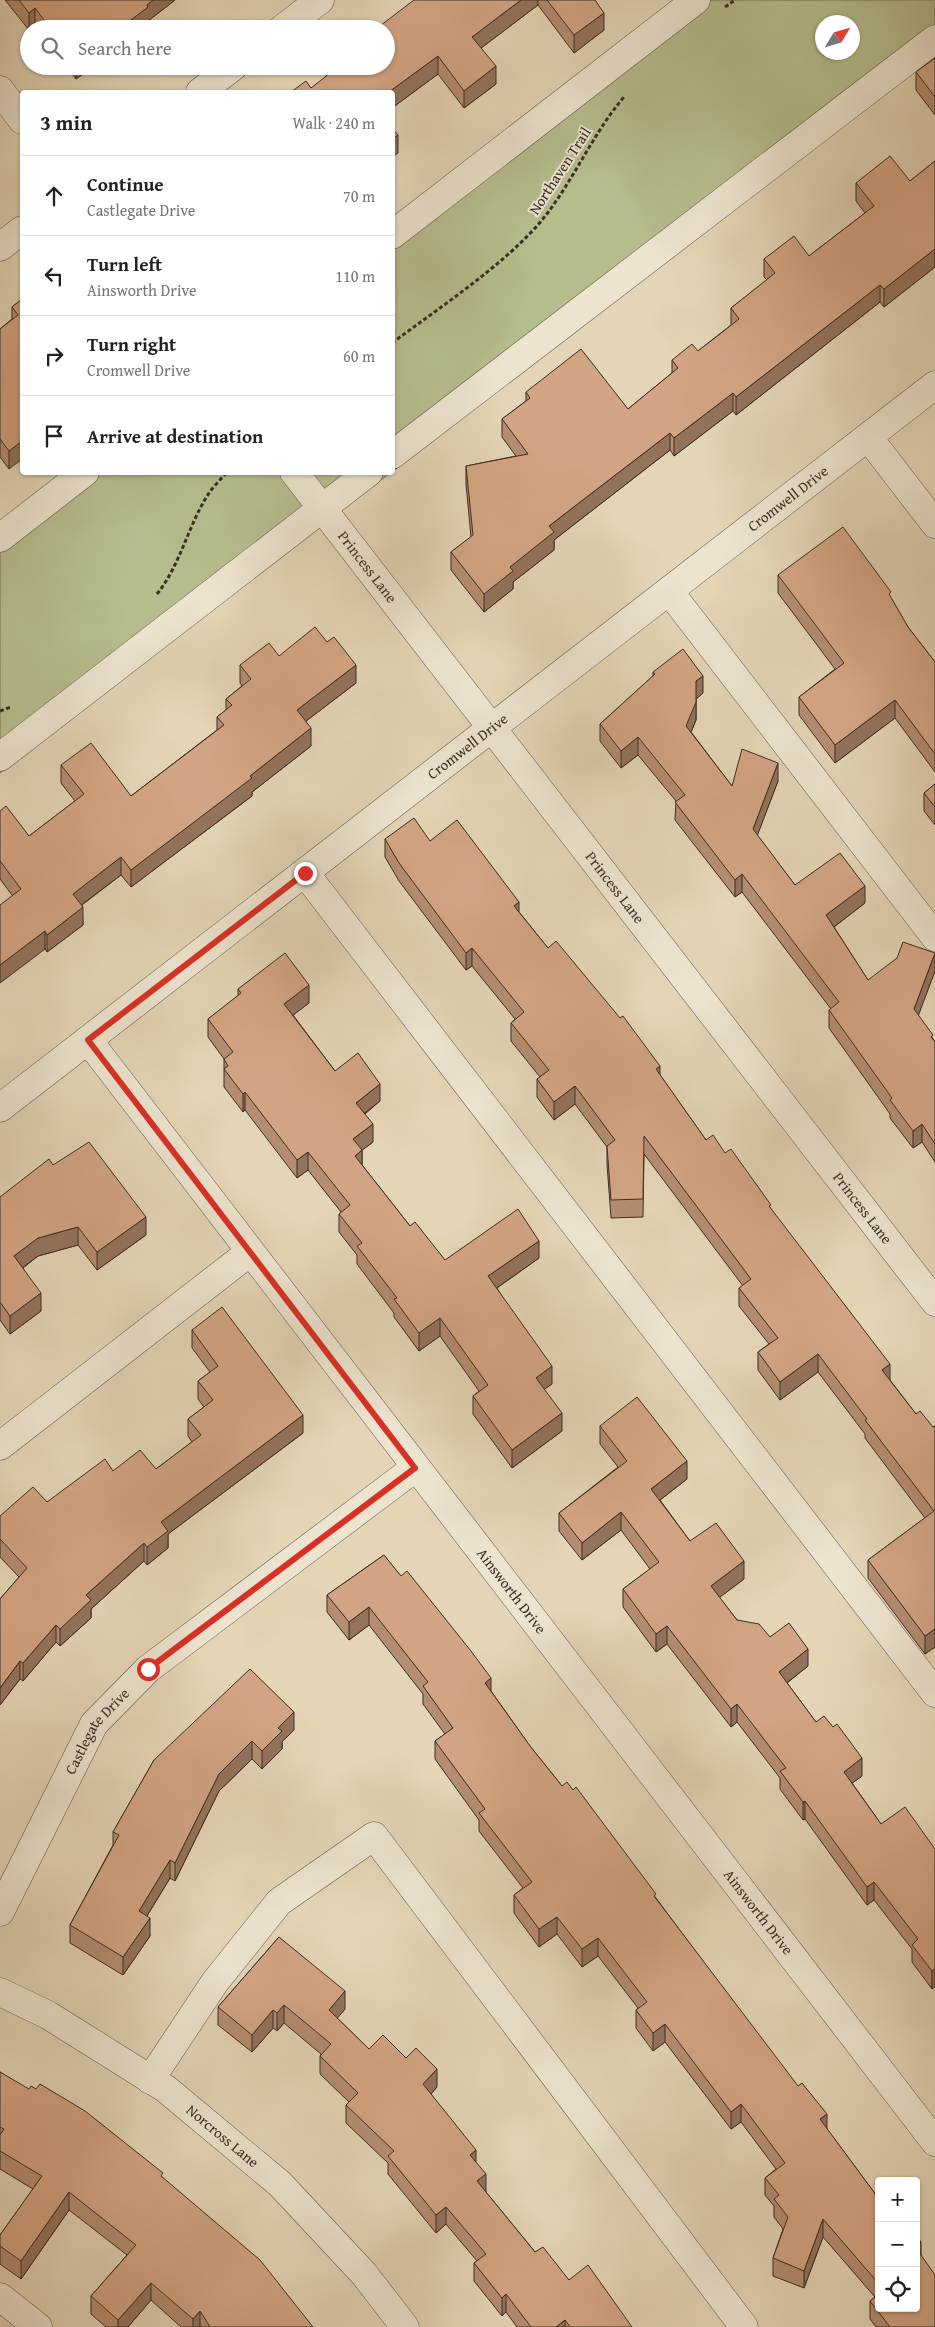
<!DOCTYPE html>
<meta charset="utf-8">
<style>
:root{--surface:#fff;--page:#f6f6f6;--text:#222;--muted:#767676;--line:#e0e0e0}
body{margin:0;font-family:"Gentium Book Plus",serif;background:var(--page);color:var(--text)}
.controls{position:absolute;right:15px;bottom:15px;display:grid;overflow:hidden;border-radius:5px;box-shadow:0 1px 4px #0004}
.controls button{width:45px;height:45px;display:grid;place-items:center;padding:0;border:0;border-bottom:1px solid var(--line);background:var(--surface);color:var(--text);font:25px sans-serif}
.compass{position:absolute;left:815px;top:15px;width:45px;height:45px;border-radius:50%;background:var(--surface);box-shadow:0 1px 4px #0004;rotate:52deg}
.stop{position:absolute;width:15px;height:15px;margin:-11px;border:4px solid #d93025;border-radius:50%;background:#fff}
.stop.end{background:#d93025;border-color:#fff;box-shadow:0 1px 5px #0008}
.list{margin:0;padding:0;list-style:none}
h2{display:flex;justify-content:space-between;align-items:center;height:65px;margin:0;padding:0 20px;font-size:21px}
h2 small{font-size:16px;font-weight:400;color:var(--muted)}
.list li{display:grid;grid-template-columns:32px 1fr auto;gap:15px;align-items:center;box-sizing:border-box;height:80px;padding:0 20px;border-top:1px solid var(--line)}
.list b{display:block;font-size:19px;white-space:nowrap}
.list p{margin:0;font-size:16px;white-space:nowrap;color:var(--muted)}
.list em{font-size:16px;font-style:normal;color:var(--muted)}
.icon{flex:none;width:28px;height:28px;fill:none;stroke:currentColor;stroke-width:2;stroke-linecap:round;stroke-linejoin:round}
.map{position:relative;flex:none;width:935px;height:2327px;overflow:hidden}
.search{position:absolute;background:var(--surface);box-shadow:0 1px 4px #0004;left:20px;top:20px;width:375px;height:55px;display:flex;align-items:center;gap:12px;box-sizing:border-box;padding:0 18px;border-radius:28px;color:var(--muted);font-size:19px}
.panel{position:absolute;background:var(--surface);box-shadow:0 1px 4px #0004;left:20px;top:90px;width:375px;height:385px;border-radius:5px}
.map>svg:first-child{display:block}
.green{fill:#b6bd8d;stroke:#787659;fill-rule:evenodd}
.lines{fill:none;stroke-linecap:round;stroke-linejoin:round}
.minor-casing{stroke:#655849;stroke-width:29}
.path{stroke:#3b2e25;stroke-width:3;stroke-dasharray:4 2.5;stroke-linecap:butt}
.minor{stroke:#ede4d0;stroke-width:28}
.wall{fill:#b58d71;stroke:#3b2e25}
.shaded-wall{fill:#94735c;stroke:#3b2e25}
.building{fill:#d3a483;stroke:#3b2e25}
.route{stroke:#d93025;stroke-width:6}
.labels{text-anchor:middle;stroke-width:4;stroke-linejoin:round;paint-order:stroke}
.street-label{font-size:15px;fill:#3b2e25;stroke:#ede4d0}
</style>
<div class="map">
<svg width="935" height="2327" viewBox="0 0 935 2327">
<rect width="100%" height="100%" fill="#e4d5b6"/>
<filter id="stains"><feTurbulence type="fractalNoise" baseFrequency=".004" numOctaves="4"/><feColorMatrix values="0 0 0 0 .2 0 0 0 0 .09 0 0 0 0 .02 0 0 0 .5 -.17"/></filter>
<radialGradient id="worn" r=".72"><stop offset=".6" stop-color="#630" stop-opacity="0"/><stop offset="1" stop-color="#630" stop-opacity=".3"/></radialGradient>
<g class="green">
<path d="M 702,0 L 935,0 L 935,53 L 393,471 L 393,238 ZM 822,22 L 852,22 L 852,52 L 822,52 Z"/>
<polygon points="89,473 390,473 0,773 0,541"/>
</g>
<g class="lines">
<defs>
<g id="minor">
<polyline points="282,29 320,0"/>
<polyline points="0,90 22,120"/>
<polyline points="200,92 234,66"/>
<polyline points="392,235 696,0"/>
<polyline points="0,247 22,230"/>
<polyline points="868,437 935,524"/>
<polyline points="392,455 935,39"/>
<path id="s1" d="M 294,472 L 935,1302"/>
<polyline points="0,538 85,472"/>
<polyline points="669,591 935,937"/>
<polyline points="0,757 369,472"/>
<polyline points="305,873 935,1693"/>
<path id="s2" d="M 88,1040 L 935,2142"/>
<path id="s3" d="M 0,1108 L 935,385"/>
<polyline points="0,1446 250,1252"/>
<path id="s4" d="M 0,1912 L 94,1724 L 148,1669 L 415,1468"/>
<path id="s5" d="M 0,1992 L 48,2015 L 166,2089 L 280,2184 L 364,2274 L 405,2327"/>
<polyline points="150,2080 215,1982 279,1902 374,1836 744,2327"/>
<polyline points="0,2297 38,2327"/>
</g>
</defs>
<use href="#minor" class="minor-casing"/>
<g class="path">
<polyline points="725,7 735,0"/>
<path d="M 392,343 C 439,308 498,269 537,226 C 571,187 590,137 624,97"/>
<path d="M 157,594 C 181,564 188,525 209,493 C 214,486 221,479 227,472"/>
<polyline points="0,711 11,707"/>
</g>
<use href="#minor" class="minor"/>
</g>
<g class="wall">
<polygon points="5,0 175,0 148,21 148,25 143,29 37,29 35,26 32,29 29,29 29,30"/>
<polygon points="414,0 595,0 604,30 574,53 538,5 481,48 496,84 464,108 438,74 392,108 392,92 311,88 386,66"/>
<polygon points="935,58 935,115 916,90 916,72"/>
<polygon points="66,66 94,66 76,79"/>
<polygon points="935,161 935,267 884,307 880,302 736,415 733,411 674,456 670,450 554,540 554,550 513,582 513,589 484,612 451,570 451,552 471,537 466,484 466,466 516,456 502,437 502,419 526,401 526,392 628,409 672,373 672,360 698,351 731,325 731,308 767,280 764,277 764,259 809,256 865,213 856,201 856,183 910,181"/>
<polygon points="22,299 9,469 0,457 0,329 12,319 12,307"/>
<polygon points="778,575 891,598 908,627 935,662 935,772 895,718 835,763 799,715 799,697 835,669 778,593"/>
<polygon points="279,656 356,683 306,721 311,746 252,792 252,796 131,887 121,875 82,905 83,925 47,952 12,895 0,879 0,811 29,836 75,801 61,783 61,765 131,796 217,730 217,717 226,710 226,699 242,686 240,683 240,665"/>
<polygon points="653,672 703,693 696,699 696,720 691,732 732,786 778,781 757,835 795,885 865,903 834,927 868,980 935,971 918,1015 935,1042 935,1162 922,1142 913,1148 890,1118 890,1114 829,1028 829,1010 831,1009 742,892 735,897 675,820 676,801 638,755 621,768 600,741 600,724 653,676"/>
<polygon points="935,784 935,825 924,811 924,793"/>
<polygon points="385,839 430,841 519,912 548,948 660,1075 706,1140 725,1153 771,1209 890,1380 916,1414 933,1427 935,1426 935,1647 925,1654 868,1578 868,1560 925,1518 865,1438 865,1434 818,1372 780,1400 758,1370 758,1352 769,1344 739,1306 739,1288 743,1286 644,1154 643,1217 611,1218 607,1164 607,1147 575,1104 554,1120 537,1097 537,1079 540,1077 511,1041 511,1023 515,1019 472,966 466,970 399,881 385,857"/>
<polygon points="238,989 309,1003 293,1015 335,1071 380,1101 365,1114 373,1142 362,1150 362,1165 410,1226 445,1260 539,1258 497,1288 552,1384 544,1389 562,1431 512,1468 473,1414 473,1396 479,1391 440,1336 419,1351 394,1317 394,1313 357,1264 357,1255 339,1232 339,1214 341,1212 308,1170 297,1178 245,1110 243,1112 224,1087 224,1059 208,1037 208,1019 238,996"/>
<polygon points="53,1165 146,1235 97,1270 78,1245 38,1256 23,1268 41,1311 10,1334 0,1320 0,1197"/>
<polygon points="192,1330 303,1433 168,1534 168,1548 147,1565 144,1561 91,1609 91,1618 60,1646 56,1642 23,1681 20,1679 0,1705 0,1599 19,1577 0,1557 0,1516 47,1502 113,1471 156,1469 192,1442 188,1436 188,1419 204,1407 198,1399 198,1381 210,1372 192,1348"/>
<polygon points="600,1426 687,1479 660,1500 690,1541 744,1579 719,1597 737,1620 770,1637 808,1666 787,1683 816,1722 862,1776 852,1783 881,1824 935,1849 932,1989 912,1962 912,1949 874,1900 867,1905 805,1819 803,1820 780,1789 780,1778 737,1722 731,1727 667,1644 656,1652 623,1607 623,1589 650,1569 621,1530 582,1560 559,1531 559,1513 618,1467 600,1444"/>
<polygon points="384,1555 491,1691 530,1746 562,1786 573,1790 656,1898 879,2199 879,2308 921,2255 935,2327 876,2327 870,2319 870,2301 875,2297 823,2237 804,2288 773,2276 773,2258 783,2229 774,2217 774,2206 765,2195 765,2178 776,2169 741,2122 731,2129 665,2042 653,2051 636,2028 636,2010 638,2008 598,1956 582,1967 557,1934 539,1947 514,1913 514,1895 523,1888 479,1831 479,1820 435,1759 435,1741 445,1734 423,1704 423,1694 369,1625 349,1640 327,1612 327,1595"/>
<polygon points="294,1730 282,1742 282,1749 262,1769 252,1759 219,1791 175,1881 170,1878 147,1916 150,1936 123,1975 70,1943 70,1925 113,1845 113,1832 154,1760"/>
<polygon points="279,1937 345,2009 337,2018 369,2049 406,2058 437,2087 431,2094 476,2163 486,2192 535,2252 569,2280 632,2327 517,2327 506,2312 502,2316 474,2281 474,2263 477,2261 446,2224 436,2233 388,2174 388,2163 346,2123 346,2105 349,2102 320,2074 320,2056 321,2054 284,2023 277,2031 273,2028 252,2052 218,2025 218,2007"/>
<polygon points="0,2072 163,2178 313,2327 181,2327 151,2300 128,2327 106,2327 91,2314 91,2296 127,2255 69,2210 21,2279 0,2264 0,2235 33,2189 0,2169"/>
</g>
<g class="shaded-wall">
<polygon points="153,0 175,0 148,21 148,25 143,29 119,29"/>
<polygon points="521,0 538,0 538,5 472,55 472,37"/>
<polygon points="35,8 35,26 32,29 29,29 29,13"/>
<polygon points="604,13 604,30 574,53 574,35"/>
<polygon points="438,56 438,74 392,108 392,92 389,92"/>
<polygon points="76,66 94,66 76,79"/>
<polygon points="496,66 496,84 464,108 464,91"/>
<polygon points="398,135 398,153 392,157 392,139"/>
<polygon points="935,249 935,267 884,307 884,289"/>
<polygon points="880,285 880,302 736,415 736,397"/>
<polygon points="733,393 733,411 674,456 674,438"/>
<polygon points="670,433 670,450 554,540 554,550 513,582 513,589 484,612 484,594 549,526"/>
<polygon points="22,441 22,459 9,469 9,451"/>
<polygon points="356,665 356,683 297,728 297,710"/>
<polygon points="703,676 703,693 696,699 696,720 686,744 686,726 696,681"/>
<polygon points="895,700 895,718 835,763 835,745"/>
<polygon points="311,728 311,746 252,792 252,796 131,887 131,870 250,776"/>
<polygon points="638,737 638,755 621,768 621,751"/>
<polygon points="778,763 778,781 753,847 753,829"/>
<polygon points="121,857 121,875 73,911 73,894"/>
<polygon points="742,874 742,892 735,897 735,880"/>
<polygon points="865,886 865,903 826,933 826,915"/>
<polygon points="519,902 519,920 514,906"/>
<polygon points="83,907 83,925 47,952 47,935"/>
<polygon points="45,931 45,949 0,983 0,965"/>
<polygon points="472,948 472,966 466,970 466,953"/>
<polygon points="935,953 935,971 914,1027 914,1009"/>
<polygon points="309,985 309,1003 284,1022 284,1004"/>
<polygon points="660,1066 660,1084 656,1069"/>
<polygon points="380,1084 380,1101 356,1120 356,1103"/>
<polygon points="575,1086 575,1104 554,1120 554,1102"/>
<polygon points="245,1092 245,1110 243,1112 243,1094"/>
<polygon points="373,1124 373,1142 353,1157 353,1139"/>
<polygon points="922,1124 922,1142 913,1148 913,1131"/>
<polygon points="362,1150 362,1168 355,1156"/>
<polygon points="308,1152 308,1170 297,1178 297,1160"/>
<polygon points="146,1217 146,1235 97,1270 97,1252"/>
<polygon points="78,1227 78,1245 38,1256 14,1274 14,1256 38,1238"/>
<polygon points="539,1241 539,1258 488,1294 488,1276"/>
<polygon points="41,1293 41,1311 10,1334 10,1316"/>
<polygon points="440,1318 440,1336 419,1351 419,1333"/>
<polygon points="818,1354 818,1372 780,1400 780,1382"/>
<polygon points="890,1364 890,1382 882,1370"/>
<polygon points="552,1366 552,1384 536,1395 536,1378"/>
<polygon points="562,1413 562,1431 512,1468 512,1450"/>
<polygon points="303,1415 303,1433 168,1534 168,1548 147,1565 147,1547 161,1522"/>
<polygon points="687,1461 687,1479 651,1507 651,1489"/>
<polygon points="621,1512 621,1530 582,1560 582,1543"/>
<polygon points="144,1543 144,1561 91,1609 91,1618 60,1646 60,1629 86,1595"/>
<polygon points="744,1561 744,1579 711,1604 711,1586"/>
<polygon points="369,1607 369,1625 349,1640 349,1622"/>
<polygon points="56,1625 56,1642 23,1681 23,1663"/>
<polygon points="667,1626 667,1644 656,1652 656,1634"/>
<polygon points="935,1629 935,1647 925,1654 925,1636"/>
<polygon points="808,1649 808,1666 779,1689 779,1672"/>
<polygon points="20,1661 20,1679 0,1705 0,1688"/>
<polygon points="491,1678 491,1696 485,1683"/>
<polygon points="737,1704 737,1722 731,1727 731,1709"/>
<polygon points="294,1712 294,1730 282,1742 282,1749 262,1769 262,1751 278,1728"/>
<polygon points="252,1741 252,1759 219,1791 175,1881 175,1863 219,1774"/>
<polygon points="862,1758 862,1776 844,1789 844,1772"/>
<polygon points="805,1801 805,1819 803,1820 803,1802"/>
<polygon points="170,1860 170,1878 139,1929 139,1911"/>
<polygon points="874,1882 874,1900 867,1905 867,1887"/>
<polygon points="557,1917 557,1934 539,1947 539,1929"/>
<polygon points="150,1918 150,1936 123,1975 123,1957"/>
<polygon points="598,1938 598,1956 582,1967 582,1949"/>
<polygon points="935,1969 935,1987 932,1989 932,1971"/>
<polygon points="345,1991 345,2009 329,2028 329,2010"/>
<polygon points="284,2005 284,2023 277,2031 277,2013"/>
<polygon points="273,2010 273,2028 252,2052 252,2035"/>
<polygon points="665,2024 665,2042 653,2051 653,2033"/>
<polygon points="437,2069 437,2087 423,2102 423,2084"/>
<polygon points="741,2104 741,2122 731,2129 731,2112"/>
<polygon points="827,2114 827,2132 820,2119"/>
<polygon points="476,2150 476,2168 470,2155"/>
<polygon points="486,2174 486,2192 477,2181"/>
<polygon points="69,2192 69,2210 21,2279 21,2261"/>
<polygon points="446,2207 446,2224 436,2233 436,2215"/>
<polygon points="823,2219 823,2237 804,2288 804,2271"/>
<polygon points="921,2242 921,2260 916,2264 916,2246"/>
<polygon points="151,2283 151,2300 128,2327 118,2327 118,2320"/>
<polygon points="506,2294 506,2312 502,2316 502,2298"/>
<polygon points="200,2311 200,2327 193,2327 193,2319"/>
<polygon points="565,2320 565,2327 556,2327"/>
</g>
<g class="building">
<polygon points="19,0 153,0 147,5 148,7 119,29 51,29 35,8 29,13"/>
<polygon points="414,0 521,0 472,37 496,66 464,91 438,56 389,92 291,92 306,81 311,88 339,66 386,66 386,29 376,29"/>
<polygon points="547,0 595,0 604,13 574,35"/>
<polygon points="935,58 935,97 916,72"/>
<polygon points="392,128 398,135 392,139"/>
<polygon points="890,156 910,181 935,161 935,249 884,289 880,285 736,397 733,393 674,438 670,433 549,526 554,532 510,567 513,571 484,594 451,552 473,535 466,466 528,454 502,419 530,398 526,392 581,349 628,409 678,368 672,360 692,344 698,351 739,319 731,308 775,273 764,259 794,236 809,256 874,206 856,183"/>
<polygon points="22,299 22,441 9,451 0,439 0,329 18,315 12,307"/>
<polygon points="843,527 891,592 889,594 908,627 935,662 935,754 895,700 835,745 799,697 844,663 778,575"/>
<polygon points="315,627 327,642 334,637 356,665 297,710 311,728 250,776 252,778 131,870 121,857 73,894 83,907 47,935 45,931 0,965 0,905 21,889 0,861 0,811 6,806 29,836 84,794 61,765 91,743 131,796 224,725 217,717 232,705 226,699 251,679 240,665 269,643 279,656"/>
<polygon points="683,649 703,676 696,681 696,702 686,726 732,786 742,749 778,763 753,829 795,885 840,853 865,886 826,915 868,980 897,958 903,942 935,953 914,1009 933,1035 931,1037 935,1042 935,1144 922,1124 913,1131 890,1100 892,1098 829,1010 839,1002 742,874 735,880 675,802 685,795 638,737 621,751 600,724 655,674 653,672"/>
<polygon points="935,784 935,807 924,793"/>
<polygon points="414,818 430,841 457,820 519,902 514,906 548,948 556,941 620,1018 623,1016 660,1066 656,1069 706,1140 713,1135 725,1153 731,1149 771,1205 769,1206 890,1364 882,1370 916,1414 920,1411 933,1427 935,1426 935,1629 925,1636 868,1560 934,1511 865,1420 867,1419 818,1354 780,1382 758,1352 778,1338 739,1288 751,1279 644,1136 643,1199 611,1200 607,1146 615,1140 575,1086 554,1102 537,1079 549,1070 511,1023 524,1012 472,948 466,953 399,863 385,839"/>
<polygon points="285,953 309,985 284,1004 335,1071 358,1053 380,1084 356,1103 373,1124 353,1139 362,1150 355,1156 410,1226 415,1222 445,1260 518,1209 539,1241 488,1276 552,1366 536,1378 562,1413 512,1450 473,1396 488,1385 440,1318 419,1333 394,1299 397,1298 357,1246 362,1243 339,1214 350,1205 308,1152 297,1160 245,1092 243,1094 224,1069 228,1066 224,1059 233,1052 208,1019 241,993 238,989"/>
<polygon points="89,1142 146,1217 97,1252 78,1227 38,1238 14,1256 41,1293 10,1316 0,1302 0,1197 49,1159 53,1165"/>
<polygon points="222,1307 303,1415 161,1522 168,1531 147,1547 144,1543 86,1595 91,1600 60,1629 56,1625 23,1663 20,1661 0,1688 0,1599 27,1568 0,1539 0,1516 33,1487 47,1502 105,1459 113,1471 140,1450 156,1469 201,1435 188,1419 213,1400 198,1381 218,1366 192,1330"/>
<polygon points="637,1397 687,1461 651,1489 690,1541 716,1523 744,1561 711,1586 737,1620 759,1624 770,1637 789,1623 808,1649 779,1672 816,1722 824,1716 833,1727 837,1724 862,1758 844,1772 881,1824 905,1807 935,1849 935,1969 932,1971 912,1945 918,1939 874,1882 867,1887 805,1801 803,1802 780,1771 786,1768 737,1704 731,1709 667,1626 656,1634 623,1589 659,1562 621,1512 582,1543 559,1513 627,1461 600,1426"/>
<polygon points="384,1555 401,1576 407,1571 471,1651 491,1678 485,1683 530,1746 562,1786 567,1782 573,1790 576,1787 656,1894 654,1896 798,2086 802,2083 827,2114 820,2119 879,2199 879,2284 823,2219 804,2271 773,2258 788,2217 774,2199 779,2195 765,2178 785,2163 741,2104 731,2112 665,2024 653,2033 636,2010 647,2002 598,1938 582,1949 557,1917 539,1929 514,1895 532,1882 479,1813 485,1809 435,1741 453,1728 423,1686 428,1682 369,1607 349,1622 327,1595"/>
<polygon points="250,1669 294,1712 278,1728 282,1731 262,1751 252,1741 219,1774 175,1863 170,1860 139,1911 150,1918 123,1957 70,1925 119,1835 113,1832 154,1760"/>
<polygon points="279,1937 345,1991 329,2010 369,2049 383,2035 406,2058 416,2048 437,2069 423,2084 476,2150 470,2155 486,2174 477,2181 535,2252 543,2247 569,2280 588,2265 632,2327 570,2327 565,2320 556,2327 531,2327 506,2294 502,2298 474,2263 486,2254 446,2207 436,2215 388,2156 394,2151 346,2105 358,2093 320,2056 331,2044 284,2005 277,2013 273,2010 252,2035 218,2007"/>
<polygon points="0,2072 29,2089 31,2086 36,2089 40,2084 85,2111 163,2173 161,2176 260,2260 313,2327 210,2327 200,2311 193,2319 151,2283 118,2320 91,2296 136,2245 69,2192 21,2261 0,2246 0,2235 42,2176 0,2151 0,2135 4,2129 0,2127"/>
<polygon points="916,2236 921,2242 916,2246"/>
<polygon points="916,2248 935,2275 935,2327 890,2327 870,2301 879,2294 879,2308 916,2308"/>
</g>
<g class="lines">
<polyline class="route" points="148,1669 415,1468 88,1040 305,873"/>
</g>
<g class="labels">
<g class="street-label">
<text transform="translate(560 171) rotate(-57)" y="5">Northaven Trail</text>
<text dy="5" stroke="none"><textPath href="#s3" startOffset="996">Cromwell Drive</textPath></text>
<text dy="5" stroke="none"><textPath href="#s1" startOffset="120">Princess Lane</textPath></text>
<text dy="5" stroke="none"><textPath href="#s3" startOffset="591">Cromwell Drive</textPath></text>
<text dy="5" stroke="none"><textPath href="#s1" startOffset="525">Princess Lane</textPath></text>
<text dy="5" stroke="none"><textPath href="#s1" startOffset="930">Princess Lane</textPath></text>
<text dy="5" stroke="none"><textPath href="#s2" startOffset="695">Ainsworth Drive</textPath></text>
<text dy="5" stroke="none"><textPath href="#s4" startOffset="206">Castlegate Drive</textPath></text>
<text dy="5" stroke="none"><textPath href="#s2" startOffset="1100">Ainsworth Drive</textPath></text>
<text dy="5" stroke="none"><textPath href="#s5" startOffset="266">Norcross Lane</textPath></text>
</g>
</g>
<rect width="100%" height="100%" filter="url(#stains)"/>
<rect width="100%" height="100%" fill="url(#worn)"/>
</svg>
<div class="controls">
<button>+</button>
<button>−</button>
<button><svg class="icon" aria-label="locate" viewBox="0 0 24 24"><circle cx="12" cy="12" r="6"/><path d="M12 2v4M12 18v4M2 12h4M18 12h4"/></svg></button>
</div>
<svg class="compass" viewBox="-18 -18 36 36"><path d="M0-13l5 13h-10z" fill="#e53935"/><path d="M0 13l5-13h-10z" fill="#767676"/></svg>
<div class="stop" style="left:148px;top:1669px"></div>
<div class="stop end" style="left:305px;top:873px"></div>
<div class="search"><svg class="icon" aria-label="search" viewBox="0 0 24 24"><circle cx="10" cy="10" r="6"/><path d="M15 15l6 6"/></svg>Search here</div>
<section class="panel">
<h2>3 min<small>Walk · 240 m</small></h2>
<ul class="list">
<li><svg class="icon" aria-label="ahead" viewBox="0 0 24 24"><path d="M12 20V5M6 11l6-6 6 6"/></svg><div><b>Continue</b><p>Castlegate Drive</p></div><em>70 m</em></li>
<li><svg class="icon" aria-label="left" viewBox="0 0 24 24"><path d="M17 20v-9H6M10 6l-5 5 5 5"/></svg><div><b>Turn left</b><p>Ainsworth Drive</p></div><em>110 m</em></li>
<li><svg class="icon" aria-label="right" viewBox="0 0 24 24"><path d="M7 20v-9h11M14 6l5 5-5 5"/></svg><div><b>Turn right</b><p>Cromwell Drive</p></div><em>60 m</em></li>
<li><svg class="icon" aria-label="arrive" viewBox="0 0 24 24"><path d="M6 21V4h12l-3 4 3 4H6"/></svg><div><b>Arrive at destination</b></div></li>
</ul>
</section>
</div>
